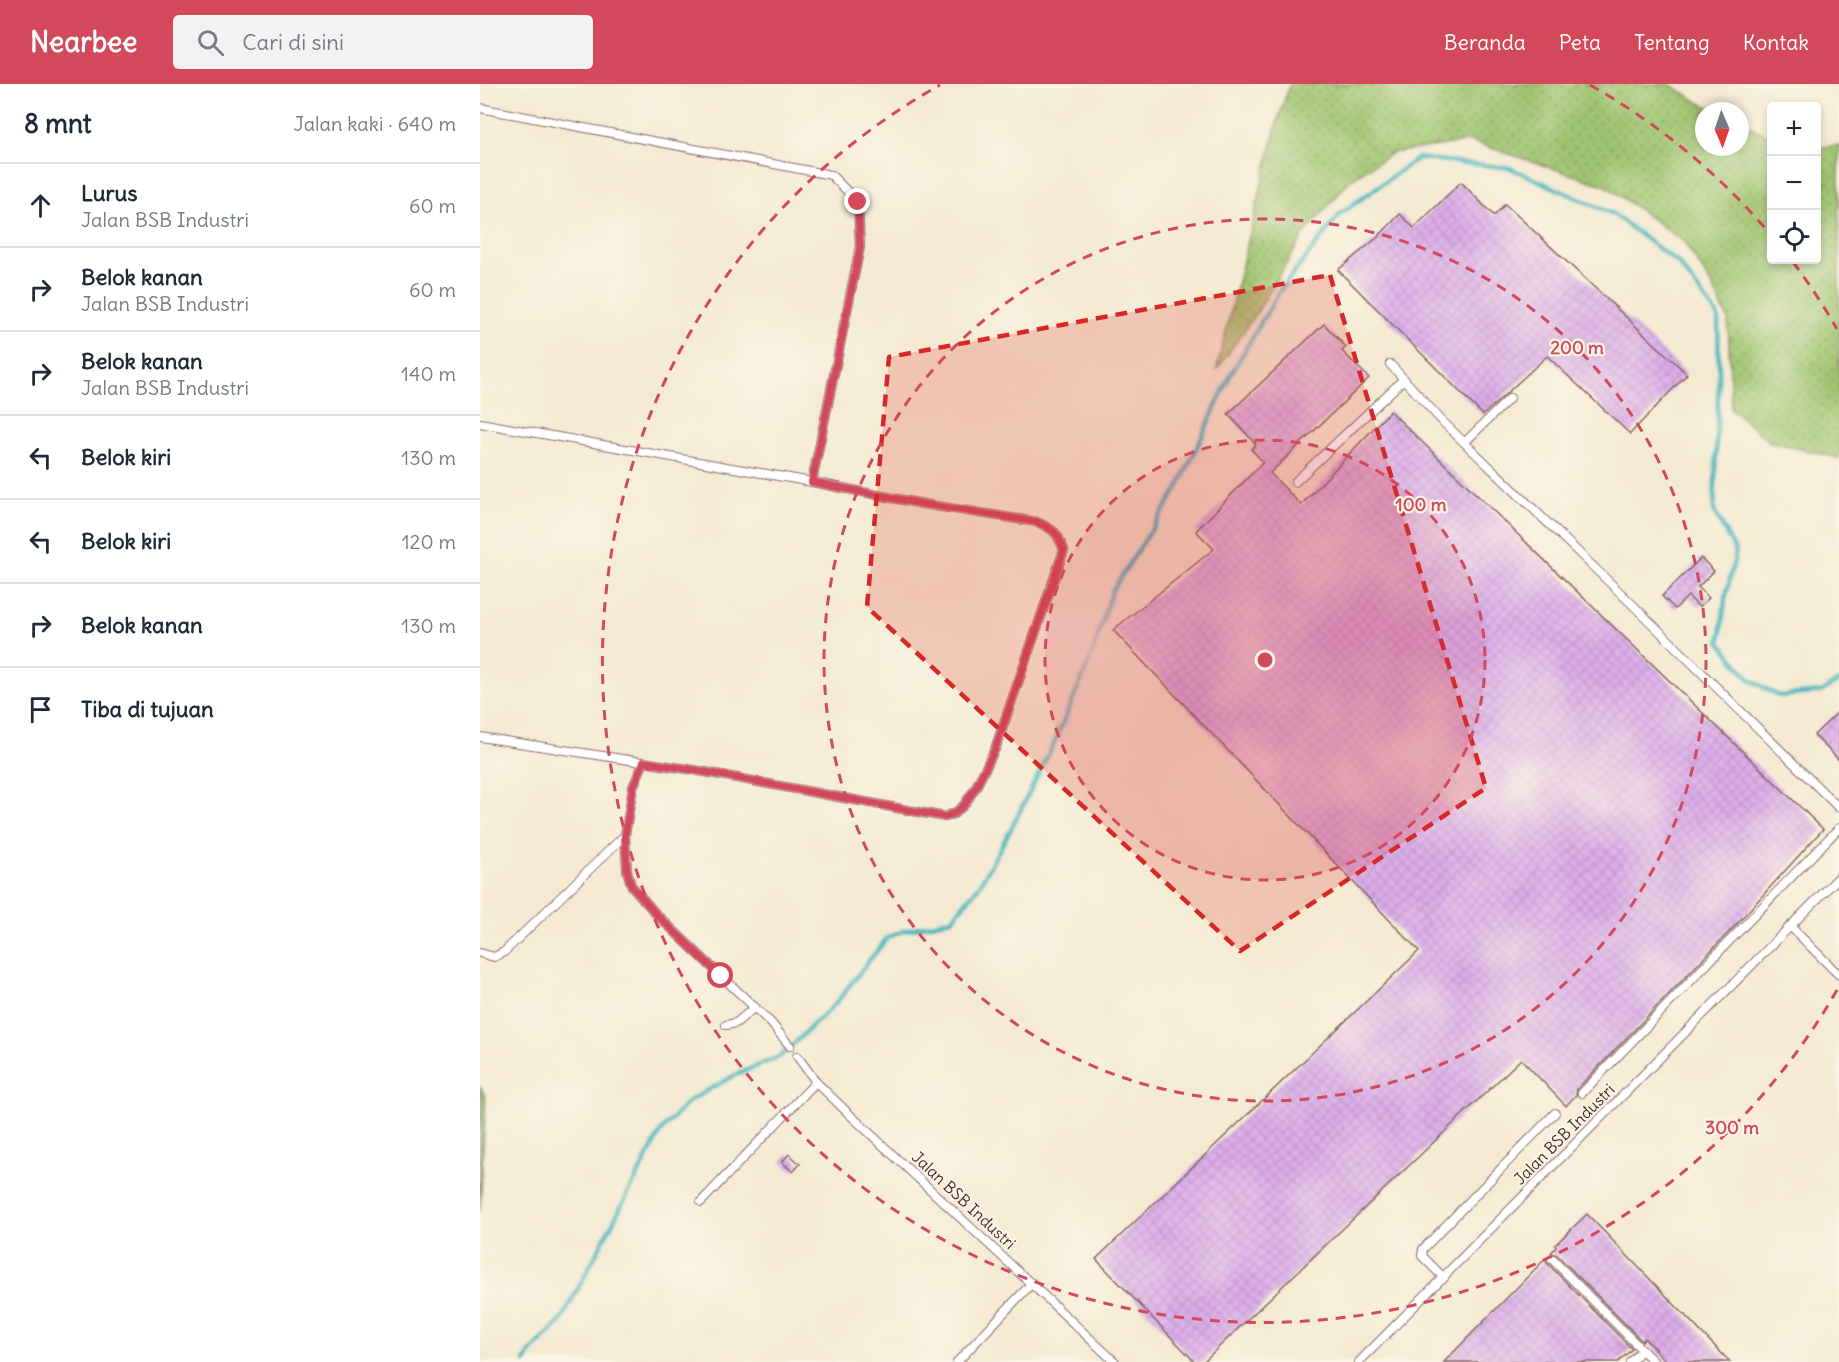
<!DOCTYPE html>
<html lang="id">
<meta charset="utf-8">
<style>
:root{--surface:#fff;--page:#f2f2f3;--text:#1f2937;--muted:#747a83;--line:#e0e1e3;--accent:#d1495b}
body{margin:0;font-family:Delius,sans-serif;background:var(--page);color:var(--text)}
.controls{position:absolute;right:18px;top:18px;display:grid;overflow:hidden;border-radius:6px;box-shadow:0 3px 9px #0003}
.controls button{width:54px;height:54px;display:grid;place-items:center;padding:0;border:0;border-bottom:2px solid var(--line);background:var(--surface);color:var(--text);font:30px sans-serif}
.compass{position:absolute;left:1215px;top:18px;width:54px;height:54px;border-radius:50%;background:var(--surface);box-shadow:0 3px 9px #0003;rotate:178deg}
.stop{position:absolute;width:18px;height:18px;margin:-14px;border:4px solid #d1495b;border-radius:50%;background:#fff}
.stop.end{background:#d1495b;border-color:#fff;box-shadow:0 2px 6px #0008}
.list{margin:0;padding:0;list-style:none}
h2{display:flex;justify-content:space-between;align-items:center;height:78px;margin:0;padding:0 24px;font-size:26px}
h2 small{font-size:20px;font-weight:400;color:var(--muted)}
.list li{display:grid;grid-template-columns:39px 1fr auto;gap:18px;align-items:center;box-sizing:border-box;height:84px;padding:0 24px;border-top:2px solid var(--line)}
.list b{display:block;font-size:22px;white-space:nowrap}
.list p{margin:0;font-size:20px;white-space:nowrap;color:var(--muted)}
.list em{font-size:20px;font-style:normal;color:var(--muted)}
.icon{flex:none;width:33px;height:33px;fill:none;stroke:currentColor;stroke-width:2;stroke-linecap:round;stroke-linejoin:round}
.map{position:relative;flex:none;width:1359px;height:1278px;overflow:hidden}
header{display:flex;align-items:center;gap:36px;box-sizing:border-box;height:84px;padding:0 30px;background:var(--accent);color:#fff}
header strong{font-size:28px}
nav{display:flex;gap:33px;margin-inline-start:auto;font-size:21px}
.search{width:420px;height:54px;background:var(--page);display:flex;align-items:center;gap:15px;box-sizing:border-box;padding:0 21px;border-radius:6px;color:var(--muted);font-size:22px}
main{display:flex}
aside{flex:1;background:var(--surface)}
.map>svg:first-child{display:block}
.grass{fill:url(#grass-dots);stroke:#74724d;stroke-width:1.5}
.forest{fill:url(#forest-crowns);stroke:#646446;stroke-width:1.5}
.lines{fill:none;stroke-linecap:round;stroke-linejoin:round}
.stream{stroke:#46b5be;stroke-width:4.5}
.building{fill:url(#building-cross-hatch)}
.lane-casing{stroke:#866665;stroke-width:10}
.lane{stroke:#fff;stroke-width:8}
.route{stroke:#d1495b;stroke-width:8}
.marked{fill:#d62828;fill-opacity:0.2;stroke:#d62828;stroke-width:4.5;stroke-dasharray:12 8;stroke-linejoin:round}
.ring{fill:none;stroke:#d1495b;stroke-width:3;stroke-dasharray:10 8}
.labels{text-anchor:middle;stroke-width:4.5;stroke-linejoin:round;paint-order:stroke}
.street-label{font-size:16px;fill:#4a1f2b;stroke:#fcf5e5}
.centre{fill:#d1495b;stroke:#fcf5e5;stroke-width:3}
.ring-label{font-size:18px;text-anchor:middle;font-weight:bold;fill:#d1495b;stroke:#fcf5e5;stroke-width:4.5;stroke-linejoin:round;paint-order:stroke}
</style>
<header>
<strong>Nearbee</strong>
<div class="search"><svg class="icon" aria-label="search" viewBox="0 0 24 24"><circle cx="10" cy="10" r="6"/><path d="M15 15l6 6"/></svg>Cari di sini</div>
<nav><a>Beranda</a><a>Peta</a><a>Tentang</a><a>Kontak</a></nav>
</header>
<main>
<aside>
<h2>8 mnt<small>Jalan kaki · 640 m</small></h2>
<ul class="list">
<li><svg class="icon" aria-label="ahead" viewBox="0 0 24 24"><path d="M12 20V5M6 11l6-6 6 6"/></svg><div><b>Lurus</b><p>Jalan BSB Industri</p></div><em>60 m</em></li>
<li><svg class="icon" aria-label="right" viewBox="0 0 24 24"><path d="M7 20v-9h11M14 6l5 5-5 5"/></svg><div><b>Belok kanan</b><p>Jalan BSB Industri</p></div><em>60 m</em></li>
<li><svg class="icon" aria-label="right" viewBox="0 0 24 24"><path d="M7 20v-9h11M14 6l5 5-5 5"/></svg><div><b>Belok kanan</b><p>Jalan BSB Industri</p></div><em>140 m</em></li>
<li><svg class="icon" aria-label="left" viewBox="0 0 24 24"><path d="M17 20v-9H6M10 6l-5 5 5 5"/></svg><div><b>Belok kiri</b></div><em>130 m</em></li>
<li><svg class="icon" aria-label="left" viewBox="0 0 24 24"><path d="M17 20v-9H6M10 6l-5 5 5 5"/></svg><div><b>Belok kiri</b></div><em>120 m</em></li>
<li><svg class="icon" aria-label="right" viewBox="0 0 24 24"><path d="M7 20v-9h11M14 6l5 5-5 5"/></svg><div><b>Belok kanan</b></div><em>130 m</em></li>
<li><svg class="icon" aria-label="arrive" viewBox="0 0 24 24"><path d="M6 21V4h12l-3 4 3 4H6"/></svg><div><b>Tiba di tujuan</b></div></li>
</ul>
</aside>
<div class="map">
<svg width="1359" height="1278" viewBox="0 0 1359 1278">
<defs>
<pattern id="grass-dots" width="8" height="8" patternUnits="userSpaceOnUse" patternTransform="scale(1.5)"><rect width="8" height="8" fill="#9ec46f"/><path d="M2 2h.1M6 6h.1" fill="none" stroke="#839f5b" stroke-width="1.8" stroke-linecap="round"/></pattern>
<pattern id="forest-crowns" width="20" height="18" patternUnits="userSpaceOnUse" patternTransform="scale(1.5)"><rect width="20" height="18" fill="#7eaa62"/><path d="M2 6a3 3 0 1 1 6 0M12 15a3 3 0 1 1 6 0" fill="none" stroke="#698a51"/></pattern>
<pattern id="building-cross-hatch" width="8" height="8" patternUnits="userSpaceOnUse" patternTransform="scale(1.5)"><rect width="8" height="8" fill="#ddafea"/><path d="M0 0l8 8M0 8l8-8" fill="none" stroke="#bf96c9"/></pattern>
</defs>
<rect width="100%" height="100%" fill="#fcf5e5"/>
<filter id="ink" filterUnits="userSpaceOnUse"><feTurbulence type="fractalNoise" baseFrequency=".0167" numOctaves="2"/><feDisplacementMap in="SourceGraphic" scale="12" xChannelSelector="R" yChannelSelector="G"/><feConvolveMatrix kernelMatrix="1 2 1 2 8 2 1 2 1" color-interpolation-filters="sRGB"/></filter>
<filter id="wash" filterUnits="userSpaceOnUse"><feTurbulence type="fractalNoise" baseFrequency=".008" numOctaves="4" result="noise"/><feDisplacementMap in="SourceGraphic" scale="24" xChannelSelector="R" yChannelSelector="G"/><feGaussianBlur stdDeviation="1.35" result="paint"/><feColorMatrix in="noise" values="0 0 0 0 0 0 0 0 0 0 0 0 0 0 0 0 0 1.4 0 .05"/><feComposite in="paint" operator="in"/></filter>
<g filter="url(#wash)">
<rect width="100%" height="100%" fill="#f4ead2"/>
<polygon class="grass" points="810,0 1189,0 1218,18 1237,27 1224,27 1224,63 1260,63 1260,38 1291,53 1292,176 1336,176 1337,64 1359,61 1359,374 1290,358 1251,325 1248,235 1231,200 1204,158 1126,102 990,57 912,69 870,96 823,152 779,225 736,287 798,35"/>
<polygon class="forest" points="0,1002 6,1013 0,1127"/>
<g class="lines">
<polyline class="stream" points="45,1278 50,1269 81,1237 181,1047 209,1017 253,992 301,972 356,919 407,854 423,847 472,835 499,802 532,743 575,657 610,576 632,507 698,404 751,290 799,208 860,130 938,74 1030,84 1133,130 1198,179 1238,232 1239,288 1234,427 1256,468 1245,516 1240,558 1269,595 1299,612 1341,608 1359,597"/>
</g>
<g id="blocks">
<g class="building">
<polygon points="981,98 1014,132 1025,120 1207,290 1150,350 1067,272 1003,331 858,186 898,153 920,130 934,144"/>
<polygon points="844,240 866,263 862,267 889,294 790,389 821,421 910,327 1343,745 1253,844 1097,1005 1096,1011 1086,1022 1041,975 723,1278 715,1278 616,1175 939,867 633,546 734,465 716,447 783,378 771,365 776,360 748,330"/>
<polygon points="1221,474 1234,487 1218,503 1229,514 1219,523 1208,512 1195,525 1182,512"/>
<polygon points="1359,627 1359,676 1334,651"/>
<polygon points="309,1070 320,1080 313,1088 302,1078"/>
<polygon points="1107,1130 1250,1278 1187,1278 1164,1254 1162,1257 1077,1171 1071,1169 1076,1163 1075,1161"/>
<polygon points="1066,1174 1067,1179 1152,1265 1138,1278 964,1278"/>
</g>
</g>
</g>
<g filter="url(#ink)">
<use href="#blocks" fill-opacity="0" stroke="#866665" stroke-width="1.5"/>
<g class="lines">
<defs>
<g id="lane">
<polyline points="0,24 351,91 378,118 380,163 332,398"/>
<polyline points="910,280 962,337 1154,522 1359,724"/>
<path d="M 0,339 L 332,398 L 443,420 L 557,438 C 575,446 577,448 584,466 L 515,665 L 496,703 L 484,721 L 475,729 L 465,733 L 214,686 L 0,653"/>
<polyline points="985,358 1030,314"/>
<polyline points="815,398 924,295"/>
<polyline points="164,678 153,703 145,751 147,786 151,801 176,830 291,939 310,962"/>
<polyline points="1310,842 1359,891"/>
<polyline points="0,869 14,873 24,868 145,751"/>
<polyline points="246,941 256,939 275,923"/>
<polyline points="317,972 336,998 367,1028 635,1278"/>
<polyline points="1102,1009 1359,744"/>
<polyline points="221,1118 336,998"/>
<polyline points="1072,1175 1174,1278"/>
<polyline points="964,1194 942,1172 943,1165 1075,1029"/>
<polyline points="477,1278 552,1199"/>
<polyline points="879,1278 1359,793"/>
<polyline points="1150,1278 1162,1266"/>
</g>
</defs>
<use href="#lane" class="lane-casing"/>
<use href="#lane" class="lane"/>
</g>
</g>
<g class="lines" filter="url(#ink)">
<path class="route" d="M 241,892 L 176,830 L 151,801 L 147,786 L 145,751 L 153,703 L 164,678 L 214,686 L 465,733 L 475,729 L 484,721 L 496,703 L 515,665 L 584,466 C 577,448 575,446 557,438 L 443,420 L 332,398 L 380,164 L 378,118"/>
</g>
<path class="marked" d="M 850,191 L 1006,704 L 760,867 L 387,523 L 409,273 Z"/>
<circle cx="785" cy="576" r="220" fill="#d1495b" fill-opacity=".12"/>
<g class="ring">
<circle cx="785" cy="576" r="220"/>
<circle cx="785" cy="576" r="441"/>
<path d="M1357 906A661 661 0 1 1 460 1M1110 1A661 661 0 0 1 1291 151M1313 178A661 661 0 0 1 1357 245"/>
</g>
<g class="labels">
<g class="street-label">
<text transform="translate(1084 1050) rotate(-45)" y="6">Jalan BSB Industri</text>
<text transform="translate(484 1116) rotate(43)" y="6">Jalan BSB Industri</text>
</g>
</g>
<circle cx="785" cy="576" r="9" class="centre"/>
<g class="ring-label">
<text x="1097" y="270">200 m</text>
<text x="941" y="427">100 m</text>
<text x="1252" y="1050">300 m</text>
</g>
</svg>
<div class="controls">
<button>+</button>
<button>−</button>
<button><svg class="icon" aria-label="locate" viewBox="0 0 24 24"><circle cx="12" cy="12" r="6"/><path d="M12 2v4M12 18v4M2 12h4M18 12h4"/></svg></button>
</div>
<svg class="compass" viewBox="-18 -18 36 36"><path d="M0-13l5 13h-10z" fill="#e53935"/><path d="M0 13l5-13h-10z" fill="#747a83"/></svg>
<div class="stop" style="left:241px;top:892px"></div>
<div class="stop end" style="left:378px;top:118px"></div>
</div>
</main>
